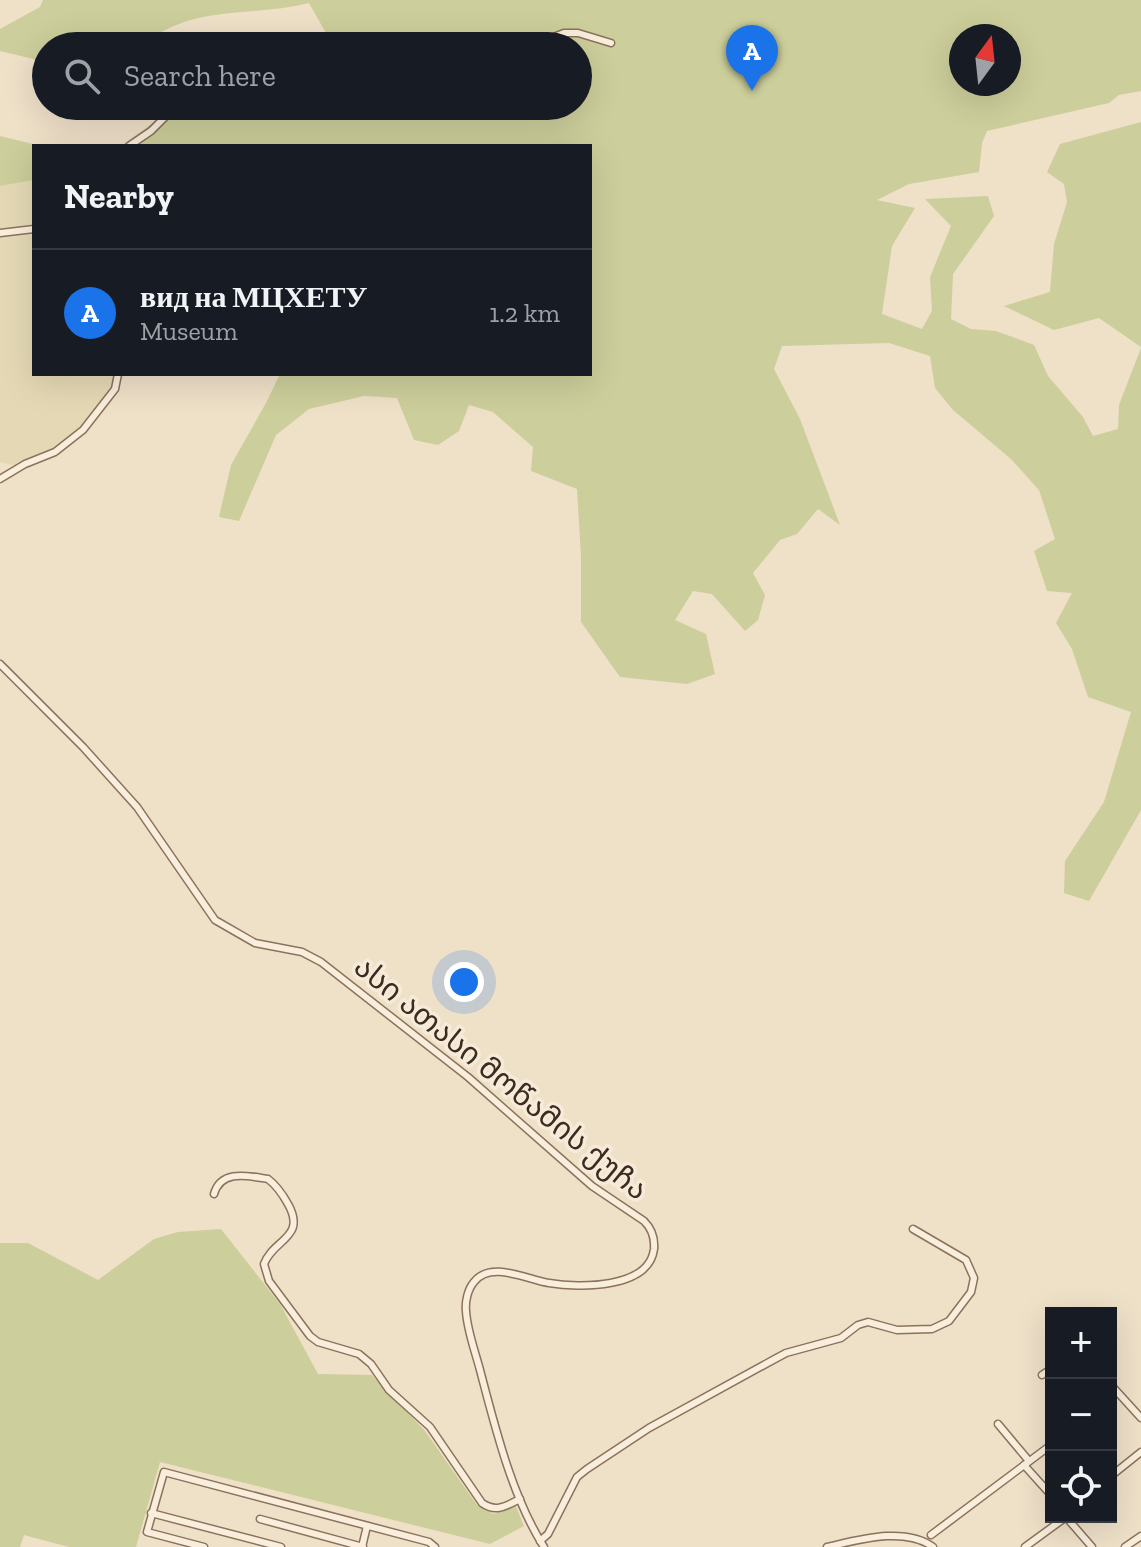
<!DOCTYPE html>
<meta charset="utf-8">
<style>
:root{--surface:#171b24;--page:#20242c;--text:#f1f3f6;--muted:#9ea1a6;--line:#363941;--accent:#1a73e8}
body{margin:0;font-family:"Zilla Slab","Noto Sans Georgian",serif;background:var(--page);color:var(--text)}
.controls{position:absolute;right:24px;bottom:24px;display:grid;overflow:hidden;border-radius:0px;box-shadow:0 8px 32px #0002}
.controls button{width:72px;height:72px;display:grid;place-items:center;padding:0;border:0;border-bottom:2px solid var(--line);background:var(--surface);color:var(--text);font:40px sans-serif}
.compass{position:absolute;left:949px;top:24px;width:72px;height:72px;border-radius:50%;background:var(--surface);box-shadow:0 8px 32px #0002;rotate:15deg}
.you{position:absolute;left:464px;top:982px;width:28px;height:28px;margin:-20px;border:6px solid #fff;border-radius:50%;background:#1a73e8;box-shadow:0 0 0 12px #1a73e833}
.badge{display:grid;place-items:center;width:52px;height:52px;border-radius:50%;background:var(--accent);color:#fff;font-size:26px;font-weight:700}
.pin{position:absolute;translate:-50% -66px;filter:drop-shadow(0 2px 4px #0008)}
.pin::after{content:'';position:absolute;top:42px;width:28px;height:24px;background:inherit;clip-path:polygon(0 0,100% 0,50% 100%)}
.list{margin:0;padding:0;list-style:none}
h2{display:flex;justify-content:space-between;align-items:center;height:104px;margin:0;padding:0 32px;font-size:34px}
h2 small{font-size:26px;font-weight:400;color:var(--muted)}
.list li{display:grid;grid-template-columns:52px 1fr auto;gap:24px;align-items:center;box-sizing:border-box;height:128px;padding:0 32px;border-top:2px solid var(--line)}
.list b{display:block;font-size:30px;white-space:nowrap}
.list p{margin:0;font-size:26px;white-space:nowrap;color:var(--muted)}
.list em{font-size:26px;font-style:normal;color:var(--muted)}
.icon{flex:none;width:44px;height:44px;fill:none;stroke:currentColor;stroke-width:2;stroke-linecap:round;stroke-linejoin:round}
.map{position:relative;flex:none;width:1141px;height:1547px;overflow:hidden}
.search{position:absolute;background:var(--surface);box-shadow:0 8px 32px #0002;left:32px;top:32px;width:560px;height:88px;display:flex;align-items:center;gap:20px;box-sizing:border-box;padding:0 28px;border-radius:44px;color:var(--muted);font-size:30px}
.panel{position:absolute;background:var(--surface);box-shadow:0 8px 32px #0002;left:32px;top:144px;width:560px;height:232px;border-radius:0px}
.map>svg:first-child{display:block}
.farmland{fill:#e5d9b5}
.green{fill:#ccce9b;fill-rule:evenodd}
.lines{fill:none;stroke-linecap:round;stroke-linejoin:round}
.minor-casing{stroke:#8b725c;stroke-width:9}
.minor{stroke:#f9eedc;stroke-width:6}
.labels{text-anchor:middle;stroke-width:7;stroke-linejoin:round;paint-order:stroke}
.street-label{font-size:30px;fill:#3c2b20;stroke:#f6ebd8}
</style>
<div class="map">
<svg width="1141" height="1547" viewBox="0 0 1141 1547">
<rect width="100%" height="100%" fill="#efe0c8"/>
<polygon class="farmland" points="34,180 34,374 126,374 71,440 17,466 0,462 0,186"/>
<g class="green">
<path d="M 43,0 L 1141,0 L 1141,91 L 1119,95 L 1109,103 L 987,131 L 982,143 L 979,172 L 909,184 L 877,200 L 915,208 L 892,246 L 882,314 L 922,329 L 932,311 L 930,277 L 951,226 L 925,199 L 988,196 L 994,216 L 953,274 L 951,319 L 971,329 L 996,331 L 1034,345 L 1048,376 L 1083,417 L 1093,436 L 1118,429 L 1119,405 L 1141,348 L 1141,810 L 1089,901 L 1064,893 L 1065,861 L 1104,802 L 1131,712 L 1088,697 L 1072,649 L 1056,623 L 1072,593 L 1047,591 L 1034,551 L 1055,539 L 1039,490 L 1011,459 L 953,410 L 935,388 L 930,356 L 889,343 L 782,346 L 774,369 L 800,419 L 840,525 L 818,509 L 797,534 L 780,540 L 753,573 L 765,595 L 758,620 L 745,631 L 712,594 L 693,591 L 675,620 L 706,634 L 715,674 L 687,684 L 620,677 L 581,622 L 581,556 L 577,489 L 531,471 L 533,447 L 493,412 L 469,405 L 459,431 L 438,445 L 414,440 L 397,398 L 364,396 L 309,409 L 276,435 L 239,521 L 219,517 L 231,465 L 266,403 L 280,374 L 590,374 L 590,146 L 121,146 L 176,106 L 578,106 L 578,46 L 355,46 L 327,35 L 309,3 C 250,18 192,3 142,46 L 46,46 L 46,62 L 0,51 L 0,29 L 40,7 ZM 961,36 L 1009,36 L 1009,84 L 961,84 Z"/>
<polygon points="1141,122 1141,347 1099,318 1054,330 1004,306 1050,292 1054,244 1067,202 1064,184 1047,172 1060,144"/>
<polygon points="0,136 41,146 34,146 34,180 0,186"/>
<polygon points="221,1229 280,1304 318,1374 372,1375 425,1431 477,1505 494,1514 515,1504 524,1526 490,1544 160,1462 136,1547 69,1547 24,1535 20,1547 0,1547 0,1243 28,1243 98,1280 154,1239 178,1232"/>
</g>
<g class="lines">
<defs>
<g id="minor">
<polyline points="531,46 564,33 578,33 611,43"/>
<polyline points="129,146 151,131 176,106"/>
<polyline points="0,233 34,229"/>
<polyline points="0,479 25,464 55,452 83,430 115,389 118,374"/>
<path d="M 0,664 L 83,747 L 137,807 L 215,920 L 255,943 L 302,952 L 321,962 L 468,1077 L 592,1186 L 644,1221 C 652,1229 655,1238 654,1249 C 649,1289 579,1288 549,1283 C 528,1280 491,1260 474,1282 C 468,1289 465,1301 466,1311 C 467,1330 475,1351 480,1370 C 495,1427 512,1497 544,1547"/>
<path d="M 214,1194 C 221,1169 248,1176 268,1179 C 276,1185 283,1195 288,1204 C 307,1238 273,1239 264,1264 L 269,1281 L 310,1336 L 318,1342 L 359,1354 L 371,1364 L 389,1390 L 430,1427 L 482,1503 C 496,1513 506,1506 520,1499"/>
<polyline points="1042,1375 1051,1369"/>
<polyline points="1111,1385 1141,1418"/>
<polyline points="998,1424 1029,1461"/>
<polyline points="1024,1465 1051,1495"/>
<polyline points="1111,1476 1141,1452"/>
<polyline points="151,1513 281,1547"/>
<polyline points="1066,1517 1092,1547"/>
<polyline points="260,1519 363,1547"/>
<polyline points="931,1535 1051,1445"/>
<polyline points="540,1541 548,1534 577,1477 587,1469 649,1428 773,1360 786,1353 841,1338 858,1325 868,1322 897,1330 932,1329 949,1321 971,1292 974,1278 966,1260 913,1229"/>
<polyline points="204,1547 147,1532 164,1472 429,1542 435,1547"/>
<polyline points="362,1547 367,1526"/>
<path d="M 827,1547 C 858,1540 905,1526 933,1547"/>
<polyline points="1025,1547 1066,1517"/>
<polyline points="1125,1547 1141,1536"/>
</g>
</defs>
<use href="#minor" class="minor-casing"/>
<use href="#minor" class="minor"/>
</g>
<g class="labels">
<g class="street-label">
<text transform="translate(501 1078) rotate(39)" y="10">ასი ათასი მოწამის ქუჩა</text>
</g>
</g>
</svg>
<div class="controls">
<button>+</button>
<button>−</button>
<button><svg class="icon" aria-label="locate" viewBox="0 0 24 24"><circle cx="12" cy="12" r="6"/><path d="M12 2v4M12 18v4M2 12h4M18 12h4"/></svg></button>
</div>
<svg class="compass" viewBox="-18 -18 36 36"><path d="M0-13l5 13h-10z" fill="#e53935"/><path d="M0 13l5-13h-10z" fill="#9ea1a6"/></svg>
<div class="you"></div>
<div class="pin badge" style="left:752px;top:91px">A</div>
<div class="search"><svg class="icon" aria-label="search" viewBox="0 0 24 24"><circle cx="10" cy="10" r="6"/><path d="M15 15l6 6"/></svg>Search here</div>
<section class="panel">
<h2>Nearby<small></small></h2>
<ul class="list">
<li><span class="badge">A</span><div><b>вид на МЦХЕТУ</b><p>Museum</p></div><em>1.2 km</em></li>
</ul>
</section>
</div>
